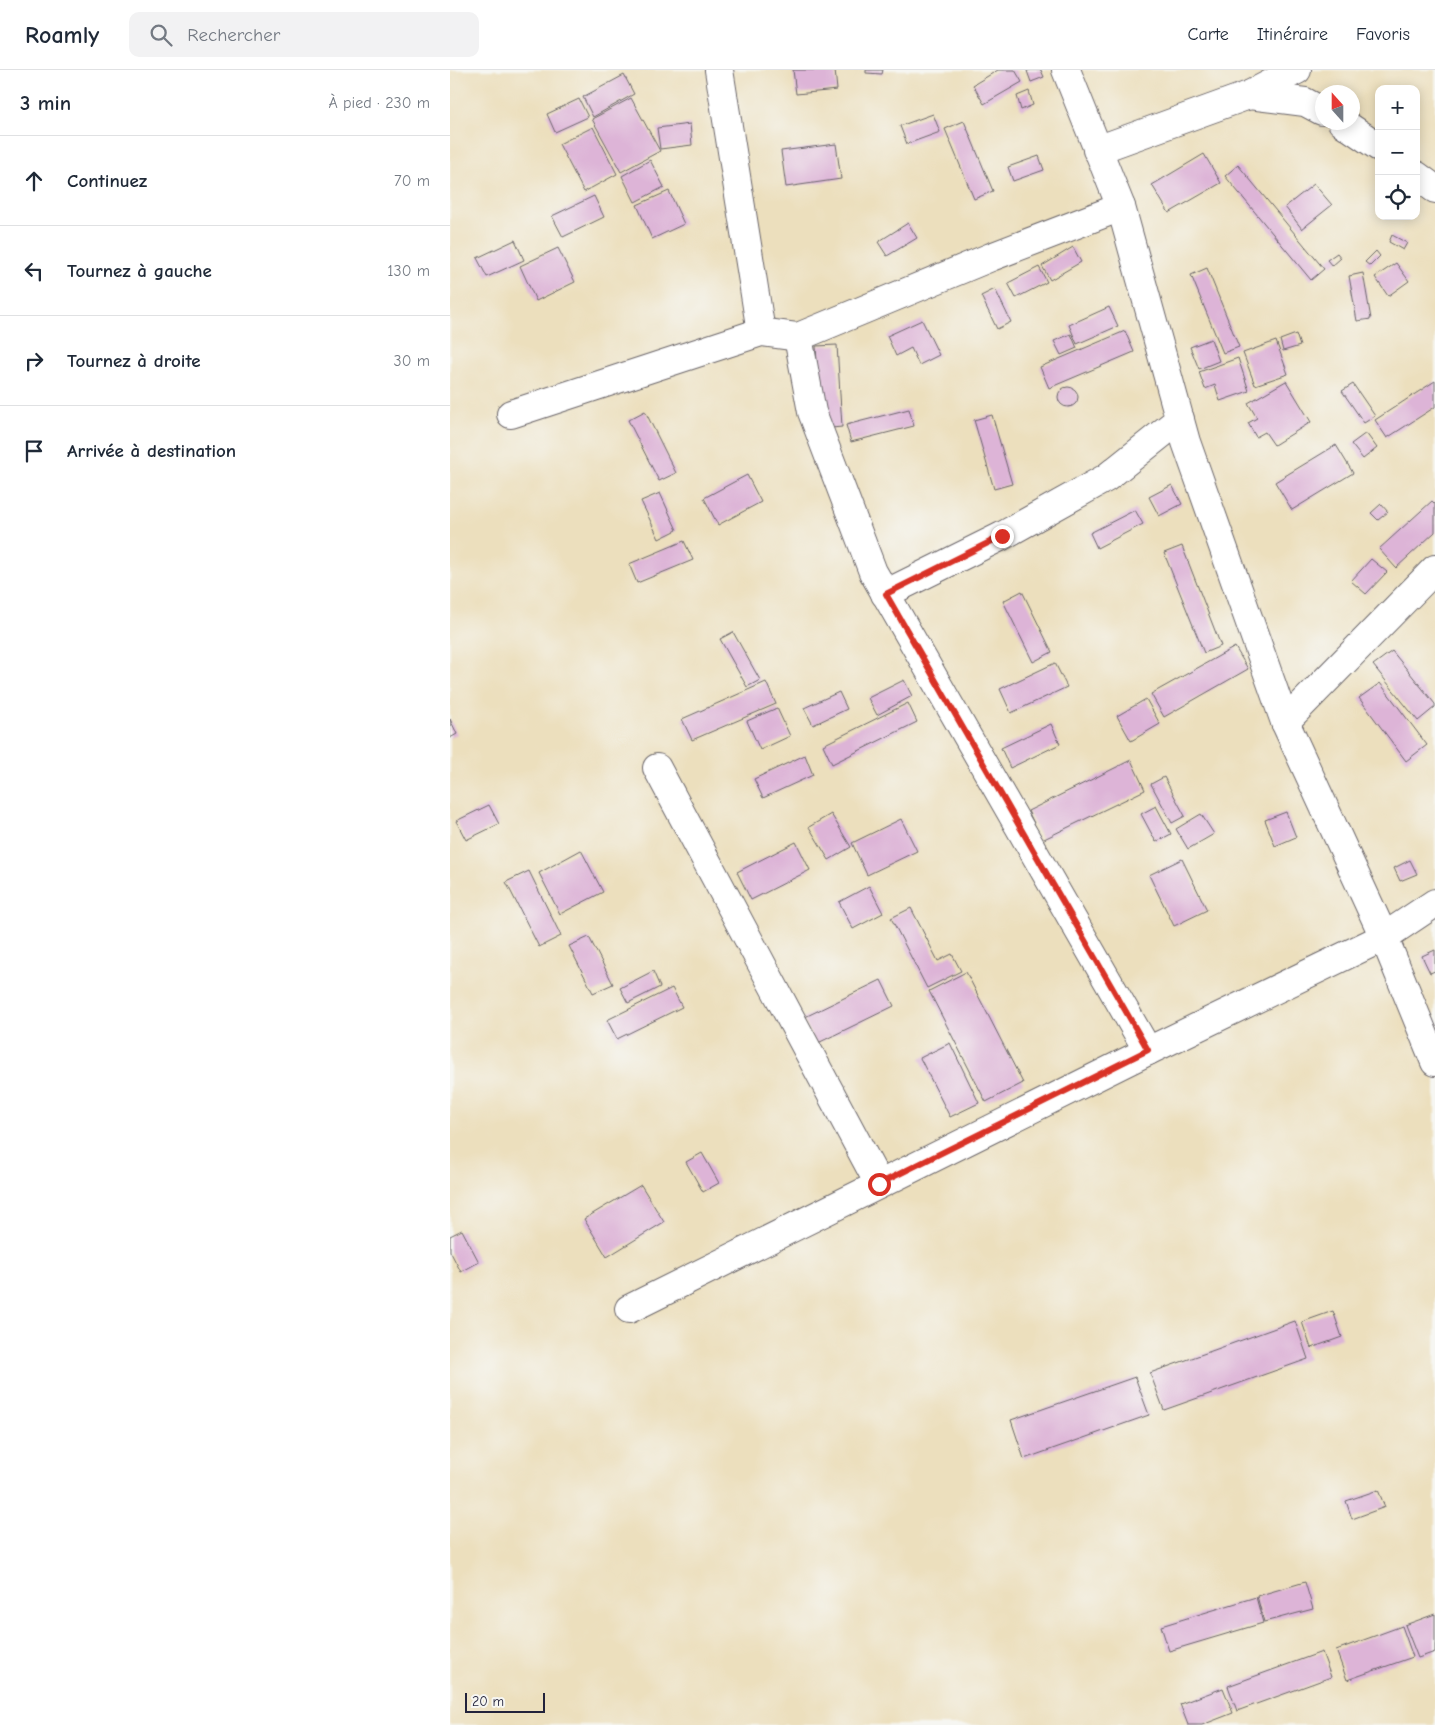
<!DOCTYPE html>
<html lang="fr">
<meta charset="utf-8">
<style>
:root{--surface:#fff;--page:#f2f2f3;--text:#1f2937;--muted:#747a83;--line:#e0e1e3}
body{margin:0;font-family:"Comic Neue",sans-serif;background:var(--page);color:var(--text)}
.controls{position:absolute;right:15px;top:15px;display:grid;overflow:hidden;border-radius:10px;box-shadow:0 2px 12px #0003}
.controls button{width:45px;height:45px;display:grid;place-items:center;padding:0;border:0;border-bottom:1px solid var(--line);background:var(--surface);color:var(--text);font:25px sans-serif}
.compass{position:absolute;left:865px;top:15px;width:45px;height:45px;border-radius:50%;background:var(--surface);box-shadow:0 2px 12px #0003;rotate:339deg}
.scale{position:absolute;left:15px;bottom:12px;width:80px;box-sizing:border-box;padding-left:5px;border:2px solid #22223b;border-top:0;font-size:14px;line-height:18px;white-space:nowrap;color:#22223b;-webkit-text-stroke:4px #f6f6f2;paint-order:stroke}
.stop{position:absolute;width:15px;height:15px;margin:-11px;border:4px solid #d93025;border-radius:50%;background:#fff}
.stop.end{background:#d93025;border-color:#fff;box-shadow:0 1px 5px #0008}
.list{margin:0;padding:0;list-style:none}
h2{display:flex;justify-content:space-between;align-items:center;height:65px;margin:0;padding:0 20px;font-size:21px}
h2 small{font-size:16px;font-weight:400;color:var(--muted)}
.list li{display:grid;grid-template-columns:32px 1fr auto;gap:15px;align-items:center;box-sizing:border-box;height:90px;padding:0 20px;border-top:1px solid var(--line)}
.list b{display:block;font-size:19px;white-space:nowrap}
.list em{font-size:16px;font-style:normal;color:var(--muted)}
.icon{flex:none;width:28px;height:28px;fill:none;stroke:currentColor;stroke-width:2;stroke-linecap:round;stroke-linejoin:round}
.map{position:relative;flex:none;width:985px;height:1655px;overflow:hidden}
header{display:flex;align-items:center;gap:30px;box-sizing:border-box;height:70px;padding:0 25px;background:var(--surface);border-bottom:1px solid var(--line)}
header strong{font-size:24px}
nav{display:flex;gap:28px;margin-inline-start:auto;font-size:18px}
.search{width:350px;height:45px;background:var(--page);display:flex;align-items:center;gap:12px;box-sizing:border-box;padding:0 18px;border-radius:10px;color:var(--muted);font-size:19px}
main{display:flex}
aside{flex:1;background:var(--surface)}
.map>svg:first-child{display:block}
.building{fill:#ddb4d7}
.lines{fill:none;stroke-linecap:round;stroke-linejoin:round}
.minor-casing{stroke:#696468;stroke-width:30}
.tertiary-casing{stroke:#696468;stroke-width:30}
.minor{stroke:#fff;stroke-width:28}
.tertiary{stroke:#fff;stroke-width:28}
.route{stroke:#d93025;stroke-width:6}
</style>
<header>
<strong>Roamly</strong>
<div class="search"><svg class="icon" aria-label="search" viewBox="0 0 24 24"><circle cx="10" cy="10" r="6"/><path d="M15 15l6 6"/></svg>Rechercher</div>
<nav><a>Carte</a><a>Itinéraire</a><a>Favoris</a></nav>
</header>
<main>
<aside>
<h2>3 min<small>À pied · 230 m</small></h2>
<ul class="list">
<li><svg class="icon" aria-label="ahead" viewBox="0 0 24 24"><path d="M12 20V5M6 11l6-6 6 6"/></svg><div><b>Continuez</b></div><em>70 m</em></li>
<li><svg class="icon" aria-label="left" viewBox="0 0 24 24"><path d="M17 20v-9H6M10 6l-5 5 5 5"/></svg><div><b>Tournez à gauche</b></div><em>130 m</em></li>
<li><svg class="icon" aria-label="right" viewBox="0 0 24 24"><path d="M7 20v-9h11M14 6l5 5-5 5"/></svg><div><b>Tournez à droite</b></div><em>30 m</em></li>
<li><svg class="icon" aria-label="arrive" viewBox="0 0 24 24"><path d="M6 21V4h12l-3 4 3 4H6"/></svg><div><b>Arrivée à destination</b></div></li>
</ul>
</aside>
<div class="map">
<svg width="985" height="1655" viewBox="0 0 985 1655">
<rect width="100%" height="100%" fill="#f6f6f2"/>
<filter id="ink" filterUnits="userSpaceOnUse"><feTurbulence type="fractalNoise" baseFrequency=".02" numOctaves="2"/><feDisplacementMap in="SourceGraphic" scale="10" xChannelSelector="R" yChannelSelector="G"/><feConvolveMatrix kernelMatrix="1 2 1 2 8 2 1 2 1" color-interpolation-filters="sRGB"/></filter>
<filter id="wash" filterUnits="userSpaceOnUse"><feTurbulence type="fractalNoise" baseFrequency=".0096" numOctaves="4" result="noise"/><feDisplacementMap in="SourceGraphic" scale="20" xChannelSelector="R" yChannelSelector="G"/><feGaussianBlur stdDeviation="1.12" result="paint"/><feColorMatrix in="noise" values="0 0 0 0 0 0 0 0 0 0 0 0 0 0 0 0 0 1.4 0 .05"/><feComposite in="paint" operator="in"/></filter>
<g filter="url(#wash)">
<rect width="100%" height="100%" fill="#ecdfbd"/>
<g id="blocks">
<g class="building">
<polygon points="343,0 385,0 387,20 346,24"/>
<polygon points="416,0 433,0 432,4 416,3"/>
<polygon points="548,0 565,0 572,12 534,34 523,15"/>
<polygon points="580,0 591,0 594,7 581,12 577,1"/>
<polygon points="174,5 184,24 143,47 133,27"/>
<polygon points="579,21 583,35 571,40 567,26"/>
<polygon points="181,28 210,81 171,102 142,49"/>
<polygon points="129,29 138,47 105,62 97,44"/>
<polygon points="483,44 490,62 457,74 450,56"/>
<polygon points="514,51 543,121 524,129 495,59"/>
<polygon points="240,54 242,75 210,79 207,58"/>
<polygon points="143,57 167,104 134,122 109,74"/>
<polygon points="386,74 391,109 336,117 331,81"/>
<polygon points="754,84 771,113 719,143 702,115"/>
<polygon points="589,86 594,100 563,111 558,97"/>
<polygon points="200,90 214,117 185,132 172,106"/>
<polygon points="788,95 874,199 861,210 775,106"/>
<polygon points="864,114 882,135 852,159 835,137"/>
<polygon points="219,121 234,154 202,169 187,135"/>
<polygon points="144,126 154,147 113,167 102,146"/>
<polygon points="458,153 467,168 437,186 428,172"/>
<polygon points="942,165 957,173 953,180 939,172"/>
<polygon points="65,170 74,190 37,207 27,188"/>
<polygon points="623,177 631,192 600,210 592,196"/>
<polygon points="108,178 125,212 86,231 70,196"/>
<polygon points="926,181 930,186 920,196 915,192"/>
<polygon points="887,183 891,188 882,196 877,190"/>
<polygon points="946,193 959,211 938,226 925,207"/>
<polygon points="589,197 597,212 566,228 558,213"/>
<polygon points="757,198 789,277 773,283 741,205"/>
<polygon points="913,203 921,249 907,251 899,206"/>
<polygon points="545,219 561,252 547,259 531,226"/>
<polygon points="659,237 668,256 627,274 619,255"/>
<polygon points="472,250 489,285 469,295 461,278 446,286 437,266"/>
<polygon points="675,261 684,282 599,318 590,297"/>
<polygon points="621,264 627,278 611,285 604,271"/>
<polygon points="846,264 850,276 833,281 830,270"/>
<polygon points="761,269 769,291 749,299 740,277"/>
<polygon points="826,271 838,304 805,315 793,283"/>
<polygon points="387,275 392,357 371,359 366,276"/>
<polygon points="788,288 799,321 770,331 765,315 755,319 749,302"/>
<polygon points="836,311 861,352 824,375 815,362 806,367 798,353 807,348 798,333"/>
<polygon points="985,311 985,337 937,368 925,350"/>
<polygon points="903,314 925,346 914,353 892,321"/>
<circle cx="618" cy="327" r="10"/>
<polygon points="459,339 464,356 401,372 396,355"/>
<polygon points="195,341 226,403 209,411 178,350"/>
<polygon points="542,345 562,414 544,419 524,350"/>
<polygon points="916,363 927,378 913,389 901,374"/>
<polygon points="886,375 903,403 842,440 825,412"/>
<polygon points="297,405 311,432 268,455 254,428"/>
<polygon points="722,415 732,434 709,446 699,427"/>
<polygon points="210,423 227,460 209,469 191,431"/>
<polygon points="982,431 985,434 985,462 946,498 929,479"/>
<polygon points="931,434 938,442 928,450 921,443"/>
<polygon points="685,440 693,454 647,478 640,463"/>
<polygon points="234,471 243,490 187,513 179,494"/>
<polygon points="732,476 771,576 754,583 714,483"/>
<polygon points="921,489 937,502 916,524 901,511"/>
<polygon points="572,521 602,582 583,592 553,531"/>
<polygon points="283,562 310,610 297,617 270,569"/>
<polygon points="785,577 798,599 714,647 701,624"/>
<polygon points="942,581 985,634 985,637 968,651 923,595"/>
<polygon points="605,593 617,617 561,643 550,619"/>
<polygon points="454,610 462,626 427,645 418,628"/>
<polygon points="316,612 326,634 242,670 232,649"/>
<polygon points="930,613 977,675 956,691 909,628"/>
<polygon points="389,622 397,639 363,655 354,638"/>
<polygon points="696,629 710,654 681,671 667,646"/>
<polygon points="458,633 467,652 382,694 373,675"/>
<polygon points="327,638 340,666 310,680 297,651"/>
<polygon points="0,649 7,664 0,668"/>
<polygon points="601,654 610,674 560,698 551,678"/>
<polygon points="355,685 363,705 313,728 304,709"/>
<polygon points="681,690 695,720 592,770 578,741"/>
<polygon points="714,707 735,746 722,753 701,714"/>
<polygon points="39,735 49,754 16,770 6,751"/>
<polygon points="706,736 721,764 706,772 691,744"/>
<polygon points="836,742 846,767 825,776 815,750"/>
<polygon points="381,744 401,777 379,790 359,757"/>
<polygon points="751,744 764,764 738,779 726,759"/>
<polygon points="451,749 467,781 417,805 402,773"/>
<polygon points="346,772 360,800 301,830 287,802"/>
<polygon points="131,780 153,822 110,844 89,803"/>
<polygon points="732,789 757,840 724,856 699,805"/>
<polygon points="960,790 967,804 950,811 944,798"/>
<polygon points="79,801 111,866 89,877 56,812"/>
<polygon points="419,816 433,843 403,859 389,832"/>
<polygon points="461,838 488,891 502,884 511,901 477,918 441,848"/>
<polygon points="139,867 163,914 143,923 119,876"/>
<polygon points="985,880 985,901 980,903 972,886"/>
<polygon points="203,901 210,917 178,933 170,918"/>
<polygon points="516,902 573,1013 536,1032 479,921"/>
<polygon points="431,910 444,936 366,974 353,948"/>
<polygon points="222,918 232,937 167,969 157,950"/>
<polygon points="500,973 529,1033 500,1047 470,988"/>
<polygon points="252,1083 269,1113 253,1122 236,1092"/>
<polygon points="191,1115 214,1152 157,1187 134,1149"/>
<polygon points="12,1160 29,1192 11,1202 0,1181 0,1166"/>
<polygon points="883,1241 892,1267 861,1278 852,1252"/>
<polygon points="845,1251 858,1289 714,1340 700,1303"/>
<polygon points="685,1307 699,1345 574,1389 561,1350"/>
<polygon points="928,1420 935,1437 902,1449 896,1431"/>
<polygon points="855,1512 863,1539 814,1552 807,1526"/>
<polygon points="806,1527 813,1553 719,1581 711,1556"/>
<polygon points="985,1544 985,1582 968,1588 955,1555"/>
<polygon points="952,1556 963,1587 897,1610 886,1580"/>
<polygon points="872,1582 881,1607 787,1641 778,1616"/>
<polygon points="773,1618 783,1643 752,1655 738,1655 730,1634"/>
</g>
</g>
</g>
<g filter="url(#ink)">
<use href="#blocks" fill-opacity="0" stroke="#696468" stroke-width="1"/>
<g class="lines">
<defs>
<g id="minor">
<polyline points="269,0 311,262"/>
<polyline points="799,25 855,32 872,41"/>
<polyline points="892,52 929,77"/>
<polyline points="647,80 799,25 847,0"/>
<polyline points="966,105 985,119"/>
<polyline points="348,267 362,342 423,502 698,981"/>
<polyline points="61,344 311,262 348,267 541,187 671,137"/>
<polyline points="435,524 552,466 656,408 730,349"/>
<polyline points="835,652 985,499"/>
<polyline points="207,698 429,1114"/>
<polyline points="179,1239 698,981 934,867 985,833"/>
</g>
<polyline id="tertiary" points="616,0 671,137 736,372 835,652 934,867 985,992"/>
</defs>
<use href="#minor" class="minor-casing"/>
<use href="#tertiary" class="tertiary-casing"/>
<use href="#minor" class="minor"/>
<use href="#tertiary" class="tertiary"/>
</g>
</g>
<g class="lines" filter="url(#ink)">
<polyline class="route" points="429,1114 698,980 436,524 552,466"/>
</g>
</svg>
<div class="controls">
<button>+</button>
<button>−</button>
<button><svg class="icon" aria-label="locate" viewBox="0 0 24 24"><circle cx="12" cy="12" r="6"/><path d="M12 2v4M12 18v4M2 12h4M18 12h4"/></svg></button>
</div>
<svg class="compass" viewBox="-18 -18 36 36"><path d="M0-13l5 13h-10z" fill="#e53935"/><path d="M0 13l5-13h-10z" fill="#747a83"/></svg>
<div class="scale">20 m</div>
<div class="stop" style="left:429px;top:1114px"></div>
<div class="stop end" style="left:552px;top:466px"></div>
</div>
</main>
